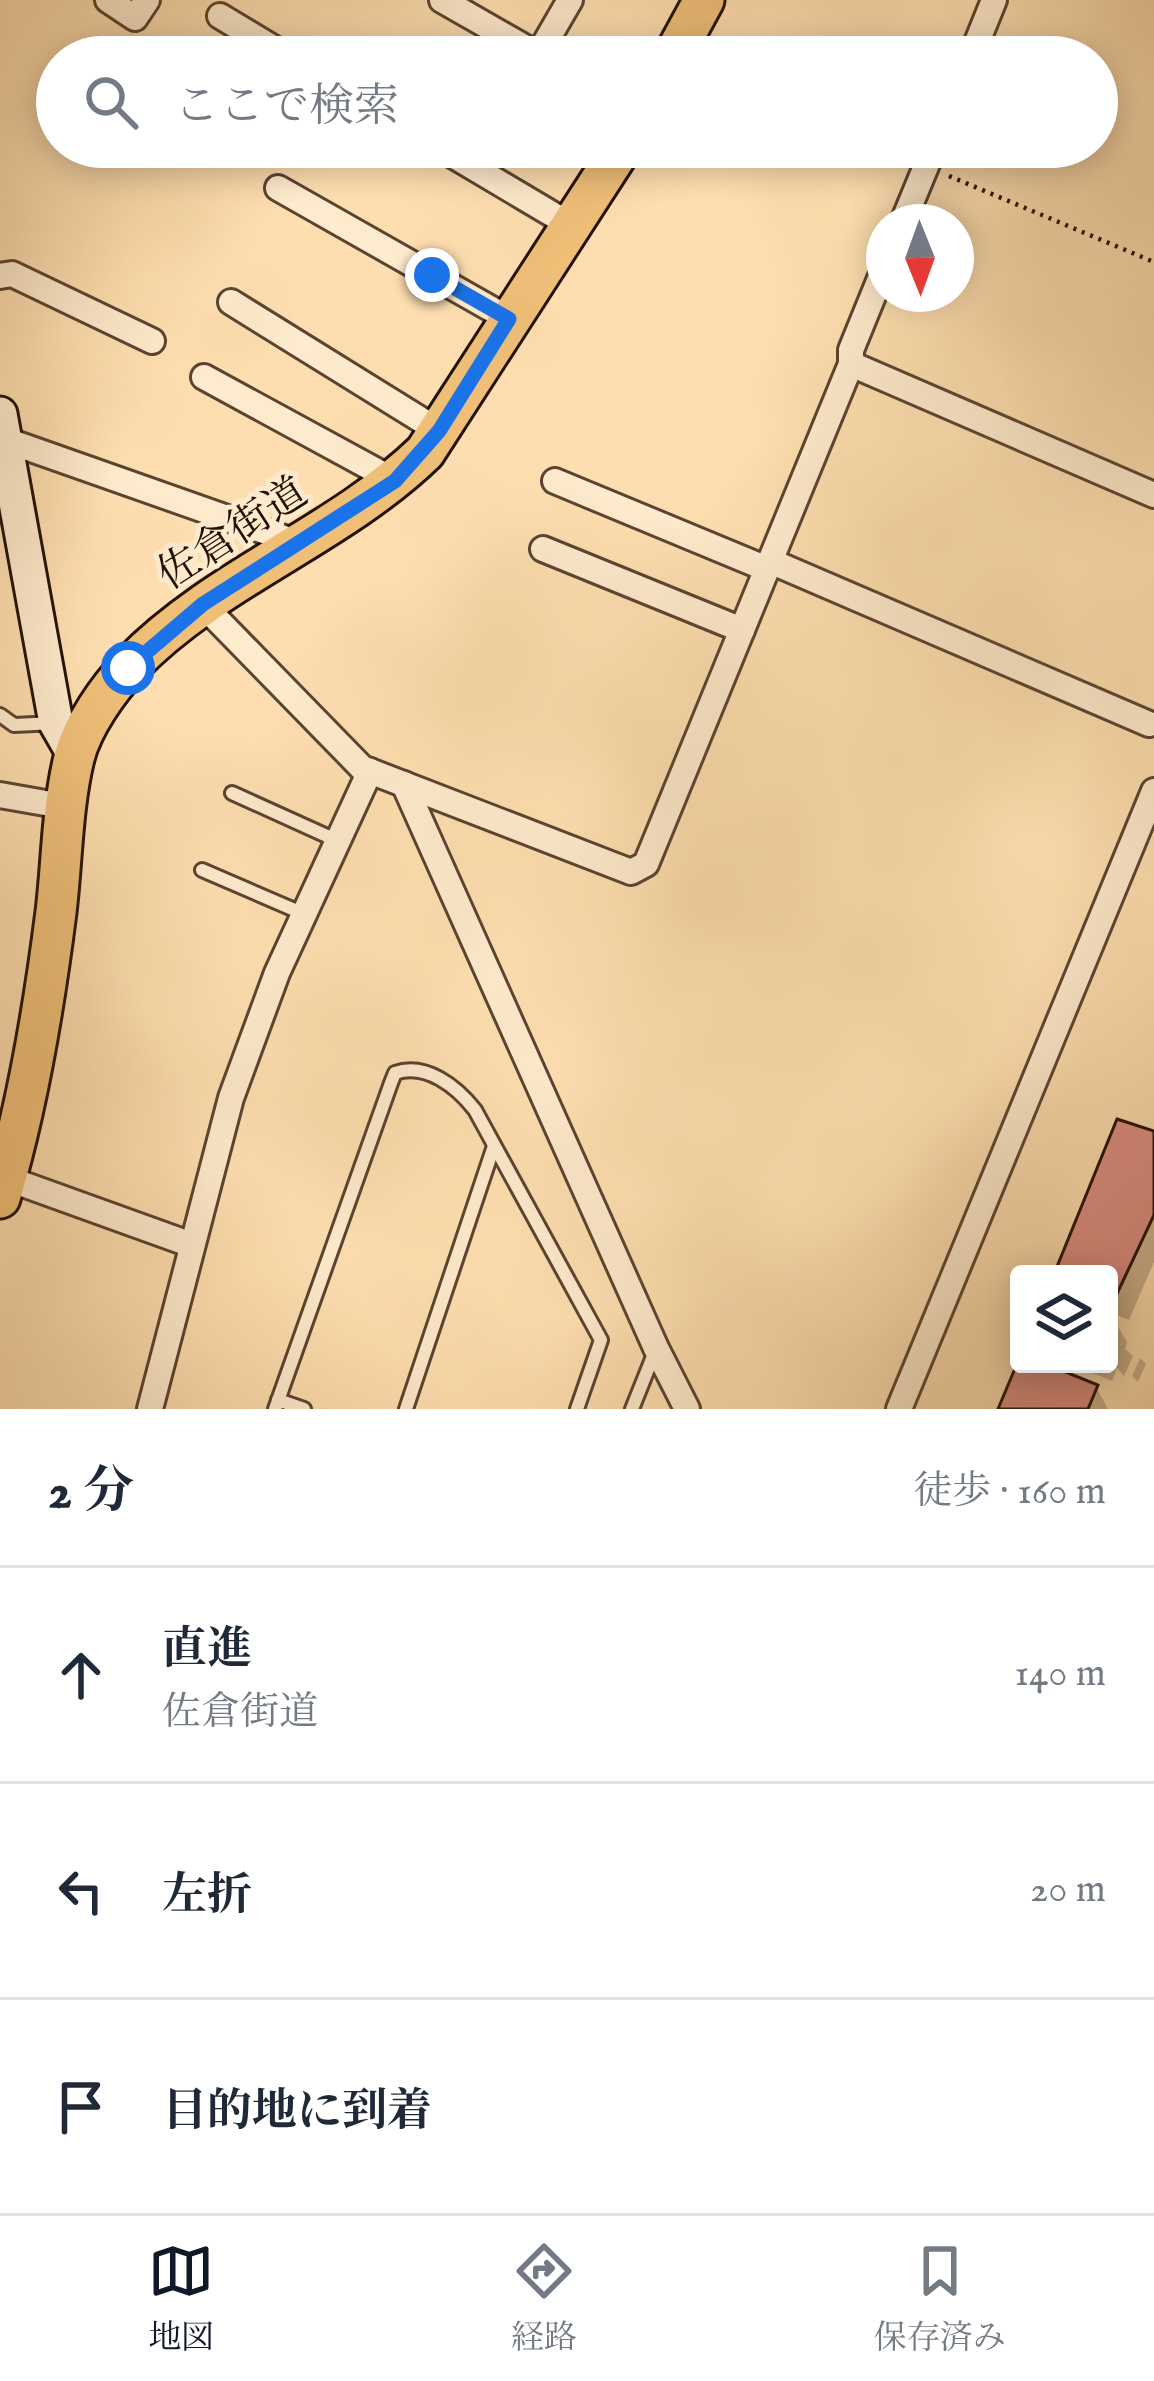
<!DOCTYPE html>
<html lang="ja">
<meta charset="utf-8">
<style>
:root{--surface:#fff;--page:#f6f6f7;--text:#1f2937;--muted:#747a83;--line:#e0e1e3;--accent:#111827}
body{margin:0;font-family:"IM FELL English","Noto Serif JP",serif;background:var(--page);color:var(--text)}
.controls{position:absolute;right:36px;bottom:36px;display:grid;overflow:hidden;border-radius:12px;box-shadow:0 6px 30px #0003}
.controls button{width:108px;height:108px;display:grid;place-items:center;padding:0;border:0;border-bottom:3px solid var(--line);background:var(--surface);color:var(--text);font:60px sans-serif}
.compass{position:absolute;left:866px;top:204px;width:108px;height:108px;border-radius:50%;background:var(--surface);box-shadow:0 6px 30px #0003;rotate:179deg}
.stop{position:absolute;width:36px;height:36px;margin:-27px;border:9px solid #1a73e8;border-radius:50%;background:#fff}
.stop.end{background:#1a73e8;border-color:#fff;box-shadow:0 3px 12px #0008}
.list{margin:0;padding:0;list-style:none}
h2{display:flex;justify-content:space-between;align-items:center;height:156px;margin:0;padding:0 48px;font-size:51px}
h2 small{font-size:39px;font-weight:400;color:var(--muted)}
.list li{display:grid;grid-template-columns:78px 1fr auto;gap:36px;align-items:center;box-sizing:border-box;height:216px;padding:0 48px;border-top:3px solid var(--line)}
.list b{display:block;font-size:45px;white-space:nowrap}
.list p{margin:0;font-size:39px;white-space:nowrap;color:var(--muted)}
.list em{font-size:39px;font-style:normal;color:var(--muted)}
.icon{flex:none;width:66px;height:66px;fill:none;stroke:currentColor;stroke-width:2;stroke-linecap:round;stroke-linejoin:round}
.map{position:relative;flex:none;width:1154px;height:1409px;overflow:hidden}
.search{position:absolute;background:var(--surface);box-shadow:0 6px 30px #0003;left:36px;right:36px;top:36px;height:132px;display:flex;align-items:center;gap:30px;box-sizing:border-box;padding:0 42px;border-radius:66px;color:var(--muted);font-size:45px}
.sheet{height:804px;background:var(--surface)}
nav{display:flex;justify-content:space-around;align-items:center;box-sizing:border-box;height:168px;border-top:3px solid var(--line);background:var(--surface);font-size:33px;color:var(--muted)}
nav a{display:grid;justify-items:center;gap:6px}
nav .on{color:var(--accent)}
.map>svg:first-child{display:block}
.shadow{fill:#0003}
.building{fill:#db8d81;stroke:#241106;stroke-width:3}
.lines{fill:none;stroke-linecap:round;stroke-linejoin:round}
.lane-casing{stroke:#5a4430;stroke-width:18}
.street-casing{stroke:#5a4430;stroke-width:30}
.secondary-casing{stroke:#241106;stroke-width:39}
.primary-casing{stroke:#241106;stroke-width:45}
.path{stroke:#241106;stroke-width:4.5;stroke-dasharray:3 6;stroke-linecap:butt}
.lane{stroke:#feeacc;stroke-width:12}
.street{stroke:#feeacc;stroke-width:24}
.secondary{stroke:#feeacc;stroke-width:33}
.primary{stroke:#efbf78;stroke-width:39}
.route{stroke:#1a73e8;stroke-width:15}
.labels{text-anchor:middle;stroke-width:10;stroke-linejoin:round;paint-order:stroke}
.street-label{font-size:42px;fill:#241106;stroke:#feeacc}
</style>
<div class="map">
<svg width="1154" height="1409" viewBox="0 0 1154 1409">
<rect width="100%" height="100%" fill="#fedeb0"/>
<filter id="stains"><feTurbulence type="fractalNoise" baseFrequency=".00167" numOctaves="4"/><feColorMatrix values="0 0 0 0 .2 0 0 0 0 .09 0 0 0 0 .02 0 0 0 .5 -.17"/></filter>
<radialGradient id="worn" r=".72"><stop offset=".6" stop-color="#630" stop-opacity="0"/><stop offset="1" stop-color="#630" stop-opacity=".3"/></radialGradient>
<g class="shadow">
<polygon points="1154,1137 1154,1262 1129,1320 1109,1312 1109,1274"/>
<polygon points="1109,1322 1117,1325 1127,1342 1125,1349 1133,1356 1124,1376 1117,1368 1112,1381 1070,1364 1109,1364"/>
<polygon points="1140,1358 1146,1364 1138,1382 1132,1376"/>
<polygon points="1020,1364 1038,1364 1096,1387 1108,1409 1002,1409"/>
</g>
<g class="building">
<polygon points="1117,1119 1154,1131 1154,1215 1115,1298 1109,1295 1109,1274 1054,1274"/>
<polygon points="1019,1359 1019,1364 1046,1364 1098,1385 1088,1409 998,1409"/>
</g>
<g class="lines">
<defs>
<g id="lane">
<polyline points="0,715 14,725 56,723"/>
<polyline points="232,793 338,841"/>
<polyline points="202,870 304,914"/>
<polyline points="278,1400 304,1409"/>
<path d="M 275,1409 L 391,1083 L 395,1073 C 426,1062 457,1087 475,1110 L 601,1340 L 577,1409"/>
<polyline points="406,1409 494,1146"/>
<polyline points="632,1409 656,1349"/>
</g>
<g id="street">
<polyline points="108,0 135,18 147,0"/>
<polyline points="442,0 538,55"/>
<polyline points="220,16 288,57"/>
<polyline points="537,57 570,0"/>
<polyline points="971,57 994,0"/>
<polyline points="439,147 572,226"/>
<polyline points="278,188 509,319"/>
<polyline points="903,222 934,147"/>
<polyline points="0,276 12,274 152,341"/>
<polyline points="231,302 439,431"/>
<polyline points="851,364 851,350 884,269"/>
<polyline points="204,377 395,481"/>
<polyline points="0,438 298,543"/>
<polyline points="555,481 767,569"/>
<polyline points="543,549 742,630"/>
<polyline points="770,561 1149,724"/>
<polyline points="203,605 362,768 631,872 646,864 851,364 1154,495"/>
<polyline points="404,784 656,1348 687,1409"/>
<polyline points="0,795 68,807"/>
<polyline points="6,1178 192,1245"/>
<polyline points="150,1409 231,1098 277,973 370,771"/>
<polyline points="899,1409 1154,791"/>
</g>
<polyline id="secondary" points="0,414 56,723 75,756"/>
<g id="primary">
<polyline points="673,57 704,0"/>
<path d="M 0,1198 C 28,1106 44,1007 56,912 C 62,862 62,807 74,758 C 82,726 108,689 131,665 C 216,577 337,537 425,452 L 622,147"/>
</g>
</defs>
<use href="#lane" class="lane-casing"/>
<use href="#street" class="street-casing"/>
<use href="#secondary" class="secondary-casing"/>
<use href="#primary" class="primary-casing"/>
<polyline class="path" points="949,176 1154,262"/>
<use href="#lane" class="lane"/>
<use href="#street" class="street"/>
<use href="#secondary" class="secondary"/>
<use href="#primary" class="primary"/>
</g>
<g class="lines">
<polyline class="route" points="128,668 203,604 395,481 439,431 509,319 432,275"/>
</g>
<g class="labels">
<g class="street-label">
<text transform="translate(231 532) rotate(-33)" y="15">佐倉街道</text>
</g>
</g>
<rect width="100%" height="100%" filter="url(#stains)"/>
<rect width="100%" height="100%" fill="url(#worn)"/>
</svg>
<div class="controls">
<button><svg class="icon" aria-label="layers" viewBox="0 0 24 24"><path d="M12 4l9 5-9 5-9-5zM3 14l9 5 9-5"/></svg></button>
</div>
<svg class="compass" viewBox="-18 -18 36 36"><path d="M0-13l5 13h-10z" fill="#e53935"/><path d="M0 13l5-13h-10z" fill="#747a83"/></svg>
<div class="stop" style="left:128px;top:668px"></div>
<div class="stop end" style="left:432px;top:275px"></div>
<div class="search"><svg class="icon" aria-label="search" viewBox="0 0 24 24"><circle cx="10" cy="10" r="6"/><path d="M15 15l6 6"/></svg>ここで検索</div>
</div>
<section class="sheet">
<h2>2 分<small>徒歩 · 160 m</small></h2>
<ul class="list">
<li><svg class="icon" aria-label="ahead" viewBox="0 0 24 24"><path d="M12 20V5M6 11l6-6 6 6"/></svg><div><b>直進</b><p>佐倉街道</p></div><em>140 m</em></li>
<li><svg class="icon" aria-label="left" viewBox="0 0 24 24"><path d="M17 20v-9H6M10 6l-5 5 5 5"/></svg><div><b>左折</b></div><em>20 m</em></li>
<li><svg class="icon" aria-label="arrive" viewBox="0 0 24 24"><path d="M6 21V4h12l-3 4 3 4H6"/></svg><div><b>目的地に到着</b></div></li>
</ul>
</section>
<nav>
<a class="on"><svg class="icon" aria-label="map" viewBox="0 0 24 24"><path d="M3 6l6-2 6 2 6-2v14l-6 2-6-2-6 2zM9 4v14M15 6v14"/></svg>地図</a>
<a><svg class="icon" aria-label="directions" viewBox="0 0 24 24"><path d="M12 3l9 9-9 9-9-9zM9 14v-3h6M13 9l2 2-2 2"/></svg>経路</a>
<a><svg class="icon" aria-label="saved" viewBox="0 0 24 24"><path d="M7 4h10v16l-5-4-5 4z"/></svg>保存済み</a>
</nav>
